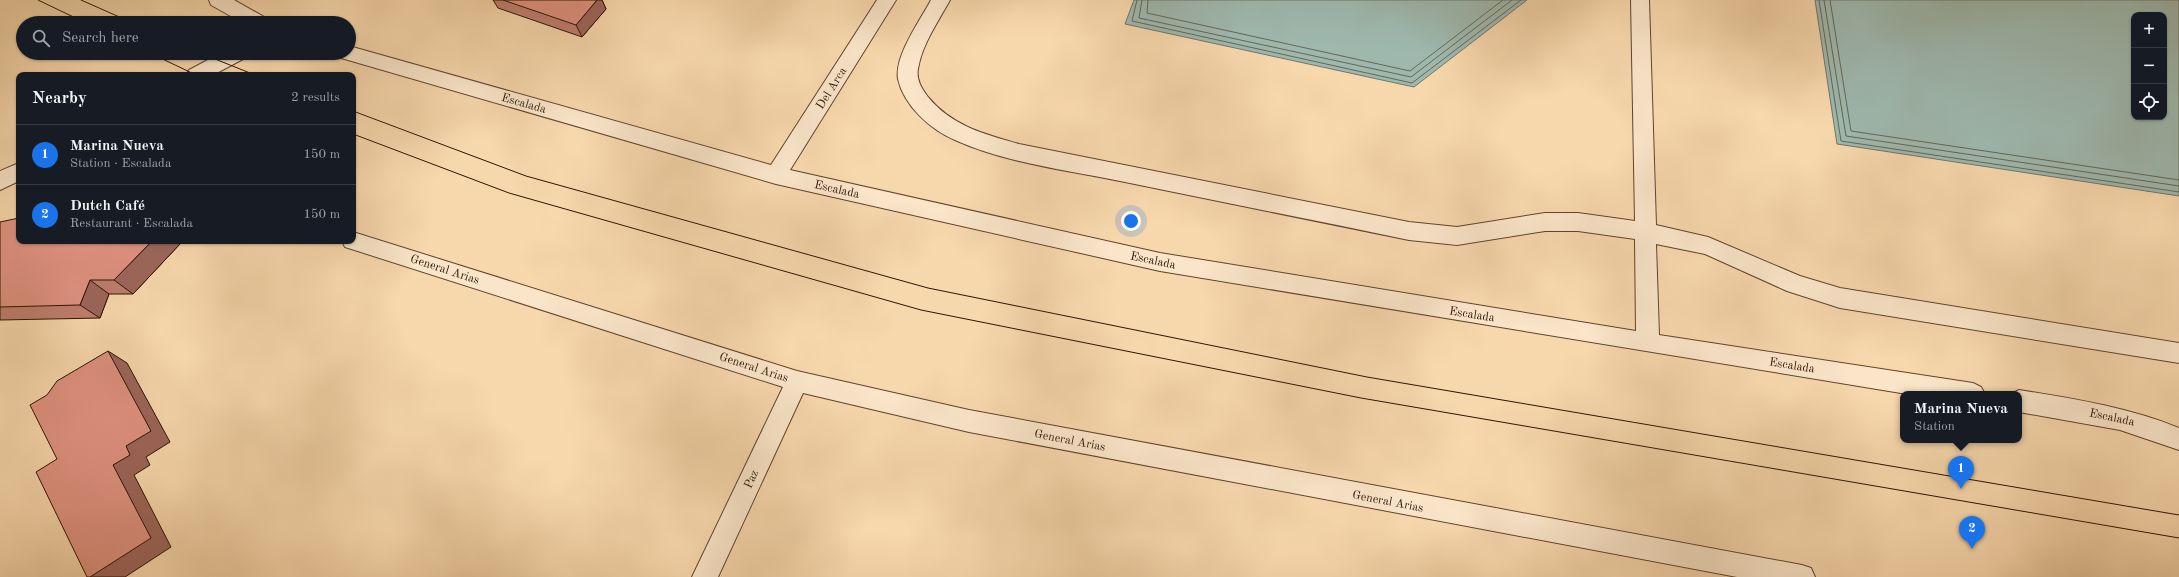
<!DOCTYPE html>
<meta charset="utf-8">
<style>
:root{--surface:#171b24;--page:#20242c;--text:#f1f3f6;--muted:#9ea1a6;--line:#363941;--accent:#1a73e8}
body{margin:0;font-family:"Old Standard TT",serif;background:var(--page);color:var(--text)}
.controls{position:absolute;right:12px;top:12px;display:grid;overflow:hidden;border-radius:8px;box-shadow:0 1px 3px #0004}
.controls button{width:36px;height:36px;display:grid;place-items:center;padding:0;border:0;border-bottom:1px solid var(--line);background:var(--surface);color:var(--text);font:20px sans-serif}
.you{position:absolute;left:1131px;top:221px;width:14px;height:14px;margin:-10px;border:3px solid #fff;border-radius:50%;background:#1a73e8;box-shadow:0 0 0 6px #1a73e833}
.badge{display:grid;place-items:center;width:26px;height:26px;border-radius:50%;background:var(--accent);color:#fff;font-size:13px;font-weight:700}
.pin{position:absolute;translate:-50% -33px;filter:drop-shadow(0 1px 2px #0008)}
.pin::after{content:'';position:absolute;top:21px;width:14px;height:12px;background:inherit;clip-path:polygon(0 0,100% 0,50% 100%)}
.popup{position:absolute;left:1900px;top:391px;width:122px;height:52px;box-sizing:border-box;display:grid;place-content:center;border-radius:8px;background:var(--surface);filter:drop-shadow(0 1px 3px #0005);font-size:13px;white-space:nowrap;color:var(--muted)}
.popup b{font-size:15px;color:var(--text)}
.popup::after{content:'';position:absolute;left:50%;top:100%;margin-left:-8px;border:8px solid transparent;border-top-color:var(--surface)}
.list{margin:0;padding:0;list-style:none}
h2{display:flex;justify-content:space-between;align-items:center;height:52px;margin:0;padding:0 16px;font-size:17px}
h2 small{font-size:13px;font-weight:400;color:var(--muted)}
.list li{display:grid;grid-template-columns:26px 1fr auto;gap:12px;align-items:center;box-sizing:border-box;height:60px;padding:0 16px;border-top:1px solid var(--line)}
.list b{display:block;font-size:15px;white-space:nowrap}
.list p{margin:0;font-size:13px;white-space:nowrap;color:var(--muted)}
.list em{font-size:13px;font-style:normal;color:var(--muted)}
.icon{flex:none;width:22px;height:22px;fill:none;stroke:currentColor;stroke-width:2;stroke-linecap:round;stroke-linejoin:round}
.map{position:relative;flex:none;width:2179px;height:577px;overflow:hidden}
.search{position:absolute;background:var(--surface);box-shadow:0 1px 3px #0004;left:16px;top:16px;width:340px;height:44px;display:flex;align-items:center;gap:10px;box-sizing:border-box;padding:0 14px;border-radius:22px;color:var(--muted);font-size:15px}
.panel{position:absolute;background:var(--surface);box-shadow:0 1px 3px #0004;left:16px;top:72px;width:340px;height:172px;border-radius:8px}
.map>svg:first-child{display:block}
.water{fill:#9eb8ae;stroke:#707669;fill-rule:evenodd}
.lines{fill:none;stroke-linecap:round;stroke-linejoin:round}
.shore{stroke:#656658;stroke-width:1}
.minor-casing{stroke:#5f452c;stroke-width:2}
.tertiary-casing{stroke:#5f452c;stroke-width:2}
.minor{fill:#fae5c9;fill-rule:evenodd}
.tertiary{fill:#fae5c9;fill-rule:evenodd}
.tram{stroke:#2c1402;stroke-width:1}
.wall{fill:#c07e6f;stroke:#2c1402}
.shaded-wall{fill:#9c665a;stroke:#2c1402}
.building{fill:#df9281;stroke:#2c1402}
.labels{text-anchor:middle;stroke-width:3.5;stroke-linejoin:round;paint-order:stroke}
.street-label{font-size:12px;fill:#2c1402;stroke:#fae5c9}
</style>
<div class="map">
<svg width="2179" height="577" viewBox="0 0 2179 577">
<rect width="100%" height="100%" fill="#f7d7ac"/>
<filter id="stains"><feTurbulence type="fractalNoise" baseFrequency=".005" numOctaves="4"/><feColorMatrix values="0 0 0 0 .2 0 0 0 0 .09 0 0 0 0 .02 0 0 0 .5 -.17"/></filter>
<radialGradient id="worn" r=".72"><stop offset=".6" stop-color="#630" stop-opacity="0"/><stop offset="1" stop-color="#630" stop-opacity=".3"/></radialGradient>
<g class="water">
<polygon points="1134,0 1527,0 1414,87 1125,24"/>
<path d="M 1815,0 L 2179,0 L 2179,196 L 1837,144 ZM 2134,15 L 2164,15 L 2164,117 L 2134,117 Z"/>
</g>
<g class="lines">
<g class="shore">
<polyline points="1137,0 1132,21 1412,83 1521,0"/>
<polyline points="1142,0 1139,18 1411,77 1512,0"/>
<polyline points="1148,0 1147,13 1410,71 1503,0"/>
<polyline points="1819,0 1841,141 2179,192"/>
<polyline points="1824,0 1846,136 2179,186"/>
<polyline points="1830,0 1851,131 2179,180"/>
</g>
<defs>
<g id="minor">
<polygon points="209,0 234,0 266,18 269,23 243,23 211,5"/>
<path d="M 877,0 L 896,0 L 790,170 L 1160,253 L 1636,331 L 1635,239 L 1578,231 L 1545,231 L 1457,245 L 1409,240 C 1313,220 1216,201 1120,181 C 1066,170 1006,163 955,140 C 931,130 904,106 898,79 C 894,56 921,19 931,0 L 950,0 C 938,22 922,44 918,69 C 916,80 922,89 928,97 C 952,126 984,134 1019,144 L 1409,222 L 1457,227 L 1545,213 L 1578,213 L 1635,221 L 1631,0 L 1649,0 L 1656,225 L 1708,237 L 1800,276 L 1840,288 L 2179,343 L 2179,363 L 1840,308 L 1787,291 L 1705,254 L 1656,244 L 1659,335 L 1973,383 L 1981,387 L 1985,394 L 1907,394 L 1160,271 L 776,184 L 348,60 L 341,58 L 338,53 L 349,53 L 349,46 L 771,165 Z"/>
<polygon points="353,232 797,371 969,410 1802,565 1811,568 1815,577 1737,577 969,432 803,393 718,577 692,577 783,387 345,247 342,241 353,241"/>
<path d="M 2019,390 C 2074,399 2127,407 2179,428 L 2179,450 L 2120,430 L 2019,412 L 2019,394 L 2011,394 Z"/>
</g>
<g id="tertiary">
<polygon points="221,53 248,53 245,58 213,75 186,75 189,70"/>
<polygon points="19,163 19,181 0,190 0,171"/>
</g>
</defs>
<use href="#minor" class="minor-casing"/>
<use href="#tertiary" class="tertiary-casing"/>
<use href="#minor" class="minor"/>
<use href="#tertiary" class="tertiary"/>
<g class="tram">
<polyline points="38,0 86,23"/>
<polyline points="81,0 133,23"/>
<polyline points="150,53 196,75"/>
<polyline points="200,53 255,75"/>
<polyline points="353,111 526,176 928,288 1367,377 2179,515"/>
<polyline points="353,134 509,193 921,310 1361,398 2179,538"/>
</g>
</g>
<g class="wall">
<polygon points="493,0 602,0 606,9 582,37 498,8"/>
<polygon points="0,222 19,241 176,241 180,244 133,294 109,294 100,318 0,320"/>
</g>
<g class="shaded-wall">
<polygon points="597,0 602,0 606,9 582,37 576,25"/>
<polygon points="152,241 176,241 180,244 133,294 114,280"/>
<polygon points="90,280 109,294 100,318 80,305"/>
<polygon points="108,351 127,363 170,442 146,457 150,465 134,475 171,547 125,577 90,577 113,465 126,446"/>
</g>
<g class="building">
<polygon points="503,0 597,0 576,25"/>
<polygon points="19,218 19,241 152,241 114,280 90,280 80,305 0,307 0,222"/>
<polygon points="108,351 151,431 126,446 130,455 113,465 151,538 90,577 87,577 36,472 57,459 30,405 47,395 57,381"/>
</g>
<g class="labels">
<g class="street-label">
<text transform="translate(831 88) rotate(-58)" y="4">Del Arca</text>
<text transform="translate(524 103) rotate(16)" y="4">Escalada</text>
<text transform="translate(837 189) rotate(13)" y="4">Escalada</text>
<text transform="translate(1153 260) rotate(12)" y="4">Escalada</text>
<text transform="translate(445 269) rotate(18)" y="4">General Arias</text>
<text transform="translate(1472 314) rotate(9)" y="4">Escalada</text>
<text transform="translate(1792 365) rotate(9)" y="4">Escalada</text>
<text transform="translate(754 367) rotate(18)" y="4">General Arias</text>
<text transform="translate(2112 417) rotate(12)" y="4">Escalada</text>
<text transform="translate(1070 440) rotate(11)" y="4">General Arias</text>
<text transform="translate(751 479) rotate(-65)" y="4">Paz</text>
<text transform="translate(1388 501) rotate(11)" y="4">General Arias</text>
</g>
</g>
<rect width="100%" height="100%" filter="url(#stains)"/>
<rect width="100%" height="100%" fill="url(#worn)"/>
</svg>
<div class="controls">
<button>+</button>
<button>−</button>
<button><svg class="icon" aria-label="locate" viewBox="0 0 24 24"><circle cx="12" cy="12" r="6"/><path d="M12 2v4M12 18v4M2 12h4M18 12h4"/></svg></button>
</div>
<div class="you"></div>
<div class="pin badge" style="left:1961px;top:489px">1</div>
<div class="popup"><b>Marina Nueva</b>Station</div>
<div class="pin badge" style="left:1972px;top:549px">2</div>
<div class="search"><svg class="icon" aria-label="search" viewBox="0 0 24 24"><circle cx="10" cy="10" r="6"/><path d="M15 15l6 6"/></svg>Search here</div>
<section class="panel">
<h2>Nearby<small>2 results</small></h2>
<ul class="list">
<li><span class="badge">1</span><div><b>Marina Nueva</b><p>Station · Escalada</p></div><em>150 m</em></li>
<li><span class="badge">2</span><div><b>Dutch Café</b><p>Restaurant · Escalada</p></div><em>150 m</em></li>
</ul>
</section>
</div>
